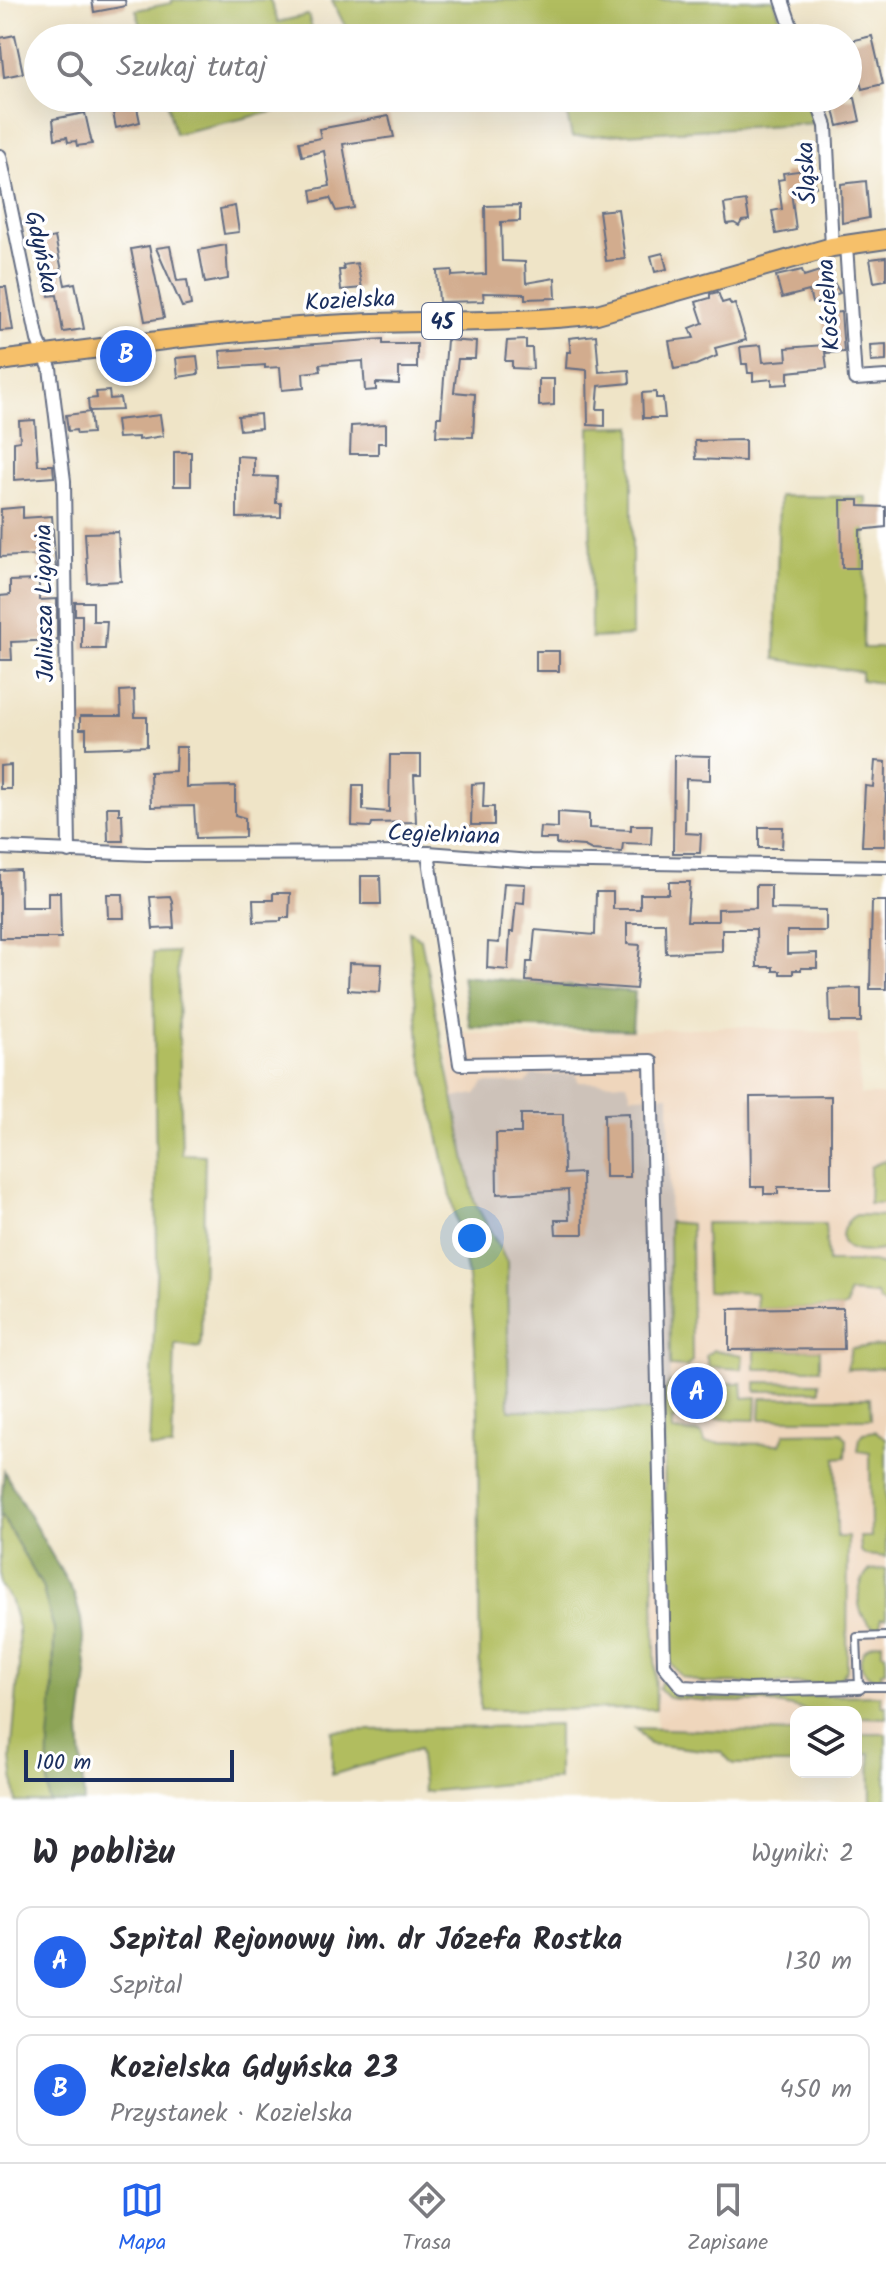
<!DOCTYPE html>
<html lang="pl">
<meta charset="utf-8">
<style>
:root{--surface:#fff;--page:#f2f2f3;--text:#2b2b33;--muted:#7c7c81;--line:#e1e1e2;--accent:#2563eb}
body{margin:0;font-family:Kalam,sans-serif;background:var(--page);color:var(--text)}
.controls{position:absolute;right:24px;bottom:24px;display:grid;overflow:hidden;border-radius:16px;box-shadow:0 8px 32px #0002}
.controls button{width:72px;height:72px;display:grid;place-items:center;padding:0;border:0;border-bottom:2px solid var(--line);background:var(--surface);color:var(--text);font:40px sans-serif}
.scale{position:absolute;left:24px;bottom:20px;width:210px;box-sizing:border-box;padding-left:8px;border:4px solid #1b2f5e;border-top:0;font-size:22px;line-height:28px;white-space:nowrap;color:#1b2f5e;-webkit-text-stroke:6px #fff;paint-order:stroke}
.you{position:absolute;left:472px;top:1238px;width:28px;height:28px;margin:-20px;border:6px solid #fff;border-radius:50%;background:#1a73e8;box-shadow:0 0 0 12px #1a73e833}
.badge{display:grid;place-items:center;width:52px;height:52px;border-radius:50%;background:var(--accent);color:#fff;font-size:26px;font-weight:700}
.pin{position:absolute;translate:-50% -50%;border:4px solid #fff;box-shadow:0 2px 8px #0006}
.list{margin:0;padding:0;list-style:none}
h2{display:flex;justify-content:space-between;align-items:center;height:104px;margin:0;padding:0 32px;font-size:34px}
h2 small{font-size:26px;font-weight:400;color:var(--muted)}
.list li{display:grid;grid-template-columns:52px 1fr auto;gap:24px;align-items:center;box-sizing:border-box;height:112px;margin:0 16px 16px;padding:0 16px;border:2px solid var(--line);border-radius:16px}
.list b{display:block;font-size:30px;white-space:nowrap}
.list p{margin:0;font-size:26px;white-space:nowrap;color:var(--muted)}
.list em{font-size:26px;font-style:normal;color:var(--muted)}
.icon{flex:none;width:44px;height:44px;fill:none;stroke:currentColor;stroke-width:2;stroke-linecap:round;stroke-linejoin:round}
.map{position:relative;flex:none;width:886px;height:1802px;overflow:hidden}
.search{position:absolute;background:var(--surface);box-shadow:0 8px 32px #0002;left:24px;right:24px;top:24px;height:88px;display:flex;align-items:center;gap:20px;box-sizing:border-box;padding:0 28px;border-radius:44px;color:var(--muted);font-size:30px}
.sheet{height:360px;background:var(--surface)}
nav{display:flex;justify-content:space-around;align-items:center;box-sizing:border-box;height:112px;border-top:2px solid var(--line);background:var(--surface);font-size:22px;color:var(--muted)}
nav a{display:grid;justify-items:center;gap:4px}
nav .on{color:var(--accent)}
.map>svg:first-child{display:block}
.built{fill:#efd6bc}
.industrial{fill:#cdc2b9}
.green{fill:#b1bd5f;stroke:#66765e;stroke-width:2}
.forest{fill:#8ca456;stroke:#546a5a;stroke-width:2}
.building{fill:#d2ac8e}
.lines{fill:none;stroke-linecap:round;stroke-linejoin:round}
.lane-casing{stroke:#656e83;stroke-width:10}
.street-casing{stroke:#656e83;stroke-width:16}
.primary-casing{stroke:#656e83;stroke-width:22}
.lane{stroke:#fff;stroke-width:6}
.street{stroke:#fff;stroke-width:12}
.primary{stroke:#f6c06b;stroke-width:18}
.labels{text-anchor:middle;stroke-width:7;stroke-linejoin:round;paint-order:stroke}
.shield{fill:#fff;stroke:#5f6d8e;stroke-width:2}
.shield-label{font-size:22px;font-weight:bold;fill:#1b2f5e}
.street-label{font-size:24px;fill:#1b2f5e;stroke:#fff}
</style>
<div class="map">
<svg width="886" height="1802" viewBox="0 0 886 1802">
<rect width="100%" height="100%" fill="#fff"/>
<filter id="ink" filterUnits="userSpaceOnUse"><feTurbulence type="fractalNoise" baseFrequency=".0125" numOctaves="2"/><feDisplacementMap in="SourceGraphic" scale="16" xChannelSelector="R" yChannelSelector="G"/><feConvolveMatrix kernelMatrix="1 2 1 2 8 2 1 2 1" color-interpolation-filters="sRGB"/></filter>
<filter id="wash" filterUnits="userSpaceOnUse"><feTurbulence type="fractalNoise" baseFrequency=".006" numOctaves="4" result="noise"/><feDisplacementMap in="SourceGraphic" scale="32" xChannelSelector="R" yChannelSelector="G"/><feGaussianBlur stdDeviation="1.8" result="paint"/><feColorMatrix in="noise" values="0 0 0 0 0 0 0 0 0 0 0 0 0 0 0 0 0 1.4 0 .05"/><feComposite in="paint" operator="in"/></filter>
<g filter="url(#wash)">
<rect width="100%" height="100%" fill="#efe4c7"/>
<polygon class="built" points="737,1026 858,1035 860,1095 886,1095 886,1734 856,1734 856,1712 796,1712 796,1733 657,1730 654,1641 509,1410 508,1375 453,1098 448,1046 461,1032 494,1035 583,1033"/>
<polygon class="industrial" points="575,1074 579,1082 627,1083 631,1096 669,1095 670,1413 509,1410 507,1262 474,1201 453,1098 476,1094 484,1083 526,1083 532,1075"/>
<g class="green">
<polygon points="172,0 270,0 278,22 308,15 315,38 145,38 136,10 172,3"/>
<polygon points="332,0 774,0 787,38 356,38 344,24"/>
<polygon points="166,98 273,98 276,111 175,134"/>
<polygon points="563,98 808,98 816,123 572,137"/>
<polygon points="632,426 632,636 591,638 590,427"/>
<polygon points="779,496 866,497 863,648 886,648 886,684 861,680 861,672 775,659"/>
<polygon points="409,931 421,939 474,1201 507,1262 509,1410 651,1411 656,1709 480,1710 478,1409 474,1329 467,1271 420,1051"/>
<polygon points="177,952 182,1154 205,1155 201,1341 200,1348 175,1344 172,1448 149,1448 157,1257 153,953"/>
<polygon points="886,1160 886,1203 869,1203 870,1167"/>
<path d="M 856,1215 L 886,1216 L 886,1249 C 877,1251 862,1253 853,1250 C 834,1244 843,1221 856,1215 Z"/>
<polygon points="669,1222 691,1224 692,1361 687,1367 670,1366"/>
<polygon points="705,1223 825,1224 828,1262 873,1262 886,1266 886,1306 879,1301 877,1295 849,1293 847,1306 843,1308 757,1309 756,1293 707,1291"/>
<polygon points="886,1346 886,1368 847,1369 851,1348"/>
<polygon points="820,1349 820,1369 755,1369 755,1350"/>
<polygon points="713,1350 743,1355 742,1369 709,1367 706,1356"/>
<path d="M 681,1381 C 695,1388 693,1399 692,1412 L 684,1420 L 672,1420 L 672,1431 L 699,1433 L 703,1436 L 705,1443 L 780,1444 L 785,1433 L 841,1432 L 847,1439 L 846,1457 L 836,1458 L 837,1537 L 848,1537 L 847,1670 L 838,1681 L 818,1684 L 703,1683 L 681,1676 L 668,1660 L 663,1394 L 670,1382 Z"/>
<polygon points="756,1382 820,1383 820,1391 756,1391"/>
<polygon points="714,1383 742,1383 743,1398 757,1397 756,1420 716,1419 708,1412 707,1394"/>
<polygon points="761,1398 870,1398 871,1419 760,1419"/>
<polygon points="875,1431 886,1438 886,1557 865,1555 861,1551 860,1537 871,1537 870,1453 858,1451 860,1438 864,1433"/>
<polygon points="0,1513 42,1586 54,1629 50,1802 16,1802 11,1758 19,1666 18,1627 10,1599 0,1585"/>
<path d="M 886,1569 L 886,1618 L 881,1618 L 881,1630 C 855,1622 852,1588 870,1570 Z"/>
<path d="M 882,1642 L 882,1653 L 886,1653 L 886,1671 L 881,1672 L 882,1682 C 855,1675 852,1646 882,1642 Z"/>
<polygon points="663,1675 685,1693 708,1698 881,1695 882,1706 886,1706 886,1718 856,1717 856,1712 818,1712 765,1702 719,1702 667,1697 659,1689"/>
<polygon points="558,1725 558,1779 424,1792 419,1749 332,1775 332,1731"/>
<polygon points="635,1728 796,1733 796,1764 733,1764 721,1752 649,1744"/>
<polygon points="856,1734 886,1734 886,1802 871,1802 870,1753 856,1755"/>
</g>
<g class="forest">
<polygon points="462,976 635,992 632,1030 470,1027"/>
<polygon points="4,1471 74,1594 81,1619 87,1675 80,1731 84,1802 50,1802 48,1798 49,1741 54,1681 54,1629 42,1586 0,1513"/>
</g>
<g id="blocks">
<g class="building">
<polygon points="92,0 125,0 126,6 94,12"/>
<polygon points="15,35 23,73 4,77 0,38"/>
<polygon points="872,36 883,84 862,89 850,41"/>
<polygon points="110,98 135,98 140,122 116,128"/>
<polygon points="831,98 855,98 860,121 838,126"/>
<polygon points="85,113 92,144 77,146 76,141 68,142 67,137 55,139 53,119"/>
<polygon points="389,116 394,137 343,144 354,208 336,211 330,198 313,202 311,190 330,186 324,151 302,156 299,142 321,138 319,129"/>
<polygon points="812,169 816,187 791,191 796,230 776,234 772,211 782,209 778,180 784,179 783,173"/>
<polygon points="866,181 869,218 842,223 841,184"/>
<polygon points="746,201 749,220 742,221 739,226 734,223 727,224 724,204"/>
<polygon points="520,205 520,221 501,222 502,261 525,262 526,283 555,278 556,298 525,299 525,294 483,293 484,301 439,302 437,271 452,270 452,276 486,274 485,206"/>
<polygon points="235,206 239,232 224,234 220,209"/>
<polygon points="618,209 625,259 606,261 599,211"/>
<polygon points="55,237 65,285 75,283 84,329 63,332 57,295 49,296 37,241"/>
<polygon points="226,245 228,279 205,283 199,250"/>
<polygon points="149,246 164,318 145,321 131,249"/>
<polygon points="170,246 177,281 187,280 191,305 182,307 156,248"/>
<polygon points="663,253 667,269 655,272 651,256"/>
<polygon points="886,257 886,280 874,282 870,259"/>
<polygon points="357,263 362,288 341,290 339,270 344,270 343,265"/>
<polygon points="826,269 840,293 812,303 809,291 782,298 776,276 802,270 804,276"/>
<polygon points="0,287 6,287 13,330 0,331"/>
<polygon points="718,292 722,303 729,301 731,305 735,304 746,340 715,348 717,356 696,365 674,369 669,341 694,338 690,328 703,323 696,302 710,298 710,294"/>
<polygon points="841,312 844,352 826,353 822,314"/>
<polygon points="596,335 599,372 629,370 630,383 599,386 597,409 605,409 605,426 588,425 587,370 566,368 567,352 571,352 569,338"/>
<polygon points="383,339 383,344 417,344 417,368 399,368 399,384 376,383 376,390 365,391 363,361 320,364 321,371 303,373 304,388 282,390 280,367 265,368 265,365 222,368 220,351"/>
<polygon points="447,340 476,342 475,359 458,359 454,392 475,394 473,437 436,436 437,417 441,417"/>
<polygon points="526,340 526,348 532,348 533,369 512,368 512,361 505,361 507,341"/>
<polygon points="886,344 886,361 871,362 870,345"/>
<polygon points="761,345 763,362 787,360 786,348 824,345 827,368 788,372 788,384 772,385 772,379 753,381 753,373 748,373 747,364 742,364 740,347"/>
<polygon points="197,356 199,374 178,377 176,358"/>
<polygon points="539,379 554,379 554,405 539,406"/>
<polygon points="109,391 110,399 120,398 122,410 89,411 88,399 97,398 96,392"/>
<polygon points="656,392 656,398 663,398 665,418 643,418 642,393"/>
<polygon points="90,412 92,433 77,434 76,430 68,431 66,415"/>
<polygon points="260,414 261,428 240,430 238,416"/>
<polygon points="160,415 163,436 138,440 138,437 118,438 116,420"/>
<polygon points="35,420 38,465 53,465 54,477 14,480 14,442 20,441 19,421"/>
<polygon points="386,424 386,443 378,443 378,454 350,454 351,426"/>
<polygon points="745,440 745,461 696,459 695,441"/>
<rect x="174" y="452" width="17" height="34"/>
<polygon points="237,456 254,457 254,476 277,477 276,503 281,503 281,517 237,518"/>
<polygon points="841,500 859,500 859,506 886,507 886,527 860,530 860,568 842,568"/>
<polygon points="23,507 23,518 52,516 56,568 38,568 37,555 0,557 1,509"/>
<polygon points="118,532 121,581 88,583 85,533"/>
<polygon points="39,580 39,600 57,599 57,640 11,642 12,660 0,660 0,596 10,595 10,581"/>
<polygon points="75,602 93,602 93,621 107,621 105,649 82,649 82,615 75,615"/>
<rect x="536" y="651" width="23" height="20"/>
<polygon points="134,690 135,717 147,717 147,746 86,748 86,729 80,729 80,716 121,716 120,691"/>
<polygon points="176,747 186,747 186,787 235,786 235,815 245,818 245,837 196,838 194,806 151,807 150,772 175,771"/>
<polygon points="390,755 421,755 421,775 414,775 416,822 372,823 371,827 352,826 353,785 363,785 363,810 389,812"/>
<polygon points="674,755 710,756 710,780 686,779 685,833 701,834 700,853 673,853"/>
<polygon points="875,761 886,762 885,846 862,846 865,786 873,787"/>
<polygon points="11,765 11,789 0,789 0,766"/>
<polygon points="484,783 483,807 494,807 494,825 471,825 472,784"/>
<polygon points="107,807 119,807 119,814 122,814 123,841 108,841"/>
<polygon points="558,812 589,814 589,828 631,830 631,825 652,825 651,844 623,843 622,852 592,850 584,846 556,844 556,839 539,839 540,827 558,828"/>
<polygon points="759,827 783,827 782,848 759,848"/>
<polygon points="20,870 21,907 48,907 48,892 60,892 61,938 0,938 0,871"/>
<polygon points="361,876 380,876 381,904 361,904"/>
<polygon points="669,882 690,882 687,921 718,921 718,909 756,908 756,885 771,885 771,909 826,910 826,931 787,931 787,954 817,953 817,968 801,968 801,970 793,970 793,974 780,974 780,971 773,971 773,967 757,967 756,929 722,929 722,951 666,953 665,923 627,923 627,944 640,945 636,989 526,981 527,962 532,962 535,930 595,935 596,892 613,892 613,909 640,909 640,894 669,894"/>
<polygon points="504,883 525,884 524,903 516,902 513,932 510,932 508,970 487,968 488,942 499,943"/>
<polygon points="273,893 290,893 289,918 281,918 281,921 254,922 253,900 273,900"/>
<polygon points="107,894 123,894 124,918 108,918"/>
<polygon points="170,896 172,901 174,928 153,929 150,897"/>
<polygon points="872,901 886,901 886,989 870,989"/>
<polygon points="349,963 382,964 380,992 348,990"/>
<polygon points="861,988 861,1022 830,1022 829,989"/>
<polygon points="831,1096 831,1187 778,1187 778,1194 764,1194 764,1187 751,1187 750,1097"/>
<polygon points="629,1113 630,1177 605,1177 604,1114"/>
<polygon points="521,1114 563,1114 564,1174 582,1173 583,1234 556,1234 555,1220 569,1220 568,1190 497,1194 496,1133 521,1133"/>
<polygon points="793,1308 843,1308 844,1349 729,1350 729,1309"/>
</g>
</g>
</g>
<g filter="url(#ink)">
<use href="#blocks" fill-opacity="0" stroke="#656e83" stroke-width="2"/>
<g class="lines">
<defs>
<polyline id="lane" points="886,1636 857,1637 859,1687 886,1687"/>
<g id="street">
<polyline points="782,0 795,38"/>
<polyline points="816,98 826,126 832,247"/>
<polyline points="0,156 38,340 50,368 64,481 69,852"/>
<polyline points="846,245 855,379 886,377"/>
<polyline points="0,848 146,854 428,853 531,861 886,867"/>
<polyline points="428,853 460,1064 651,1061 664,1665 682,1687 749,1690 859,1687"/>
</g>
<path id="primary" d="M 0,361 C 115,346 230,330 347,324 C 430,320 514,324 597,314 L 832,247 L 886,239"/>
</defs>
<use href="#lane" class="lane-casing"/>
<use href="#street" class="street-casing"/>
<use href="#primary" class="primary-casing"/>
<use href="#lane" class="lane"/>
<use href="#street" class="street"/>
<use href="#primary" class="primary"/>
</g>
</g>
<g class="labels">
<rect class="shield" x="422" y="303" width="40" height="36" rx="6"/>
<g class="shield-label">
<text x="442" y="329">45</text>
</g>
<g class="street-label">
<text transform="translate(806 173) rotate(-93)" y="8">Śląska</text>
<text transform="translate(42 252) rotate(78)" y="8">Gdyńska</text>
<text transform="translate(350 300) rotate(-3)" y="8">Kozielska</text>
<text transform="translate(828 305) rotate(-94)" y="8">Kościelna</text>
<text transform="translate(44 603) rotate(-91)" y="8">Juliusza Ligonia</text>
<text transform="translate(444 834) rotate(2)" y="8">Cegielniana</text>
</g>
</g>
</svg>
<div class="controls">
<button><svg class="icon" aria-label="layers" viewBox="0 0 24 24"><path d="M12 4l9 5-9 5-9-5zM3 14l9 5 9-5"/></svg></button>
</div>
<div class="scale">100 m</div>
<div class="you"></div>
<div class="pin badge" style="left:697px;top:1393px">A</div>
<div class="pin badge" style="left:126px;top:356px">B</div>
<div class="search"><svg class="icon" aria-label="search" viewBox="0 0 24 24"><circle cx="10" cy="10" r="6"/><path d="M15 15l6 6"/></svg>Szukaj tutaj</div>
</div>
<section class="sheet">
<h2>W pobliżu<small>Wyniki: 2</small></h2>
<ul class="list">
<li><span class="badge">A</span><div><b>Szpital Rejonowy im. dr Józefa Rostka</b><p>Szpital</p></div><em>130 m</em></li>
<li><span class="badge">B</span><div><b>Kozielska Gdyńska 23</b><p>Przystanek · Kozielska</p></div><em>450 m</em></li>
</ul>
</section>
<nav>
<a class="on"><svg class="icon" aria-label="map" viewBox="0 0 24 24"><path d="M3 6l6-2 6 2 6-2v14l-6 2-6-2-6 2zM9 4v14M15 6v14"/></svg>Mapa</a>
<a><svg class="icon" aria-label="directions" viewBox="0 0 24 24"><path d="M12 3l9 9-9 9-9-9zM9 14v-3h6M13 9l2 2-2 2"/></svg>Trasa</a>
<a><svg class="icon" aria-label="saved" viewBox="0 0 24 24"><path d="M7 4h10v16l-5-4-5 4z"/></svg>Zapisane</a>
</nav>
